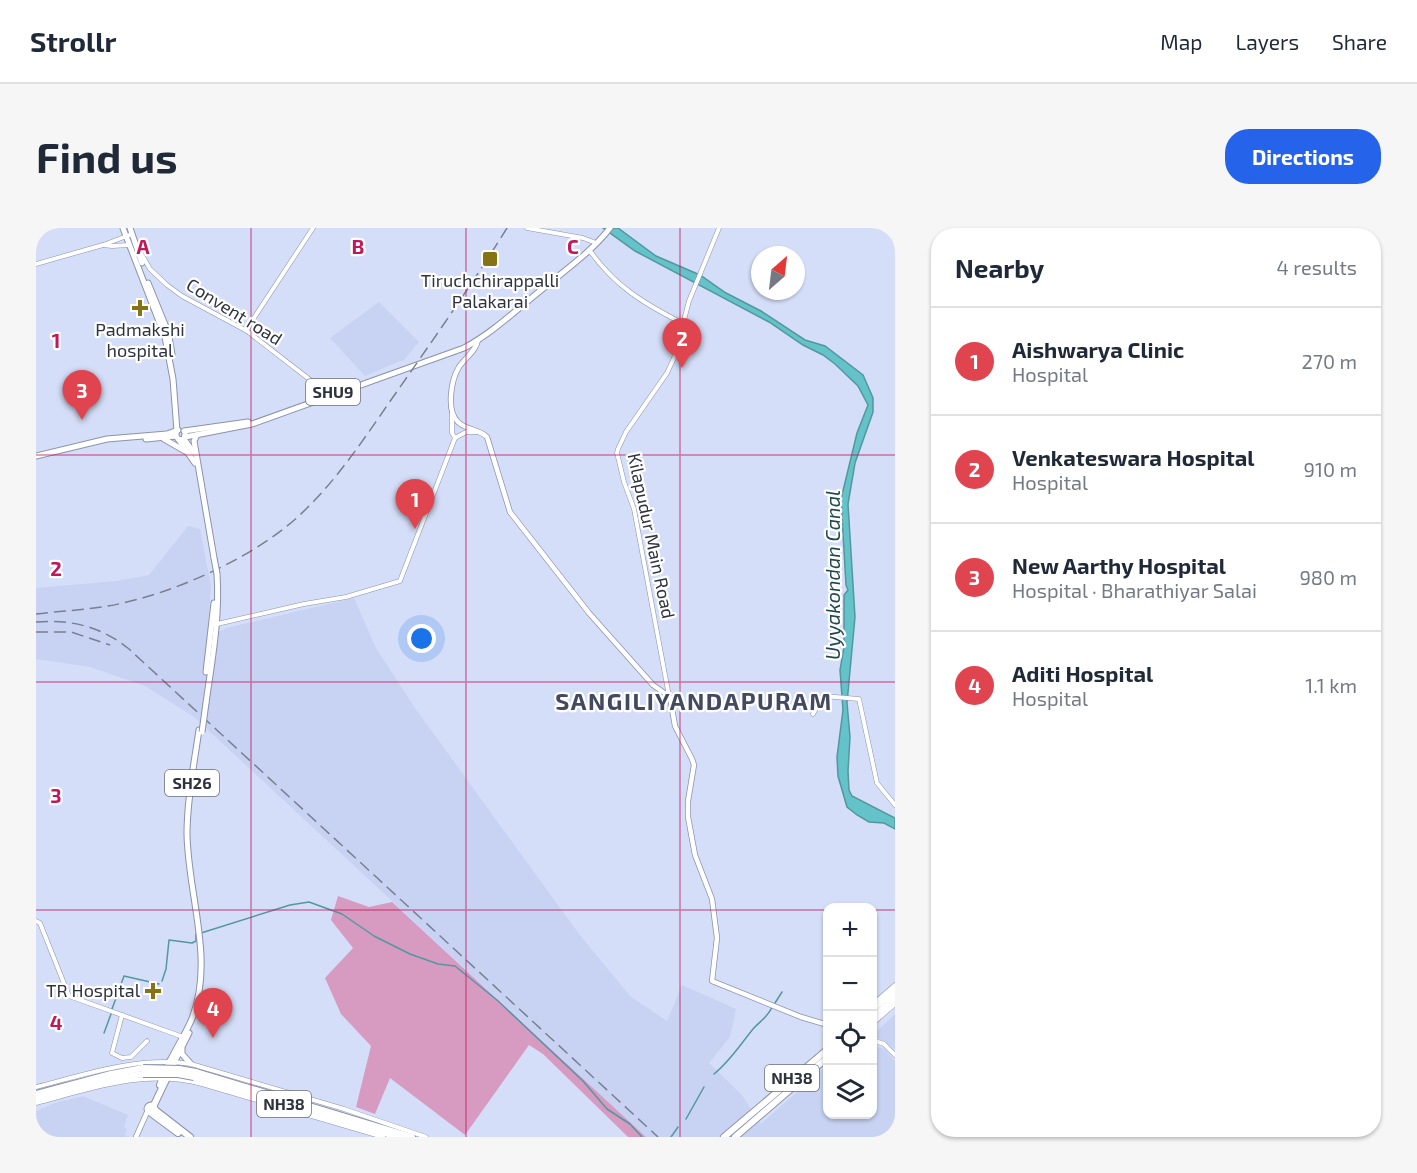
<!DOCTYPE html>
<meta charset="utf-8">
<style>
:root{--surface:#fff;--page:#f6f6f7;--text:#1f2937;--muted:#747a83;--line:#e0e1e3;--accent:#2563eb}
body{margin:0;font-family:"Exo 2",sans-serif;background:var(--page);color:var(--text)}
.controls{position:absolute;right:18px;bottom:18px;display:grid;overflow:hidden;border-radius:12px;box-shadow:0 2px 4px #0004}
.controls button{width:54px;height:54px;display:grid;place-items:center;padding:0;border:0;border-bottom:2px solid var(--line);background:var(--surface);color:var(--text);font:30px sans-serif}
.compass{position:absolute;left:715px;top:18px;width:54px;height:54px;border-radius:50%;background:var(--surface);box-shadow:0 2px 4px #0004;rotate:28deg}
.you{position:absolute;left:386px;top:411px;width:21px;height:21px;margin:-15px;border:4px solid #fff;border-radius:50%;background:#1a73e8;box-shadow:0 0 0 9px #1a73e833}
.badge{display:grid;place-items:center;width:39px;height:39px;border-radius:50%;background:var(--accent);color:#fff;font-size:20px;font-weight:700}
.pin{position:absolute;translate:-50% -50px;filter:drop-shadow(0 2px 3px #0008)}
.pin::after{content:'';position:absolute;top:32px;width:21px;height:18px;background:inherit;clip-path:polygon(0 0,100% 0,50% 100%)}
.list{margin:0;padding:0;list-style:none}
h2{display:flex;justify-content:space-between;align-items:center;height:78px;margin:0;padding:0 24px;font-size:26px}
h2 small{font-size:20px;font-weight:400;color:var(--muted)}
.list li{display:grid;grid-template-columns:39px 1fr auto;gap:18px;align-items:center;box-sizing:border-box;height:108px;padding:0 24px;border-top:2px solid var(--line)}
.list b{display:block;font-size:22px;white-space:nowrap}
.list p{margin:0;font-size:20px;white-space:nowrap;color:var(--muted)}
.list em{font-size:20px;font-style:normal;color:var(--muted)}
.icon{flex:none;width:33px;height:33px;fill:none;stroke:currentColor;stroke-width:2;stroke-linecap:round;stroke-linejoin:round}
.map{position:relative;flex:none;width:859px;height:909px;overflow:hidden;border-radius:24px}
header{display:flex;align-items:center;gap:36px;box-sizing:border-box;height:84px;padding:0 30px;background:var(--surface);border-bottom:2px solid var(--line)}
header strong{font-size:28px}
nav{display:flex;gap:33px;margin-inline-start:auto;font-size:21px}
.intro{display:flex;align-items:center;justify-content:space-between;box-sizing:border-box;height:144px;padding:0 36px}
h1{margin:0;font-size:42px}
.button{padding:15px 27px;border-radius:24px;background:var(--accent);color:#fff;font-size:21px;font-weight:700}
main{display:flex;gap:36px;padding:0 36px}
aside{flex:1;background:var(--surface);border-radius:24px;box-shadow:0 2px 4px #0004}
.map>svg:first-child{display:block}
.built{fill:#c8d3f4}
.green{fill:#d79ac1}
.water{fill:#64c2c9;stroke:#54979f;stroke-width:1.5}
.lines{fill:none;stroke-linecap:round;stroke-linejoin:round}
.stream{stroke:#54979f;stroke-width:1.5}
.tertiary-casing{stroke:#8b93ab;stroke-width:5}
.secondary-casing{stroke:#8b93ab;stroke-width:6}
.primary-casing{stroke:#8b93ab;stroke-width:7}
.trunk-casing{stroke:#8b93ab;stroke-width:8}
.tertiary{stroke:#fff;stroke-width:4}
.secondary{stroke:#fff;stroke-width:4.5}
.primary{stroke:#fff;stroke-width:5}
.trunk{stroke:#fff;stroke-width:6}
.rail{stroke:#797f90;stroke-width:1.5;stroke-dasharray:12 6;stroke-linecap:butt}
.primary-bridge-casing{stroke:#8b93ab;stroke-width:7;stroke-linecap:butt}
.trunk-bridge-casing{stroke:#8b93ab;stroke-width:8;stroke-linecap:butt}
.primary-bridge{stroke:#fff;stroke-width:5}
.trunk-bridge{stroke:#fff;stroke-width:6}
.grid{fill:none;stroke:#c2185b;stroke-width:1.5;stroke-opacity:0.55}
.poi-dot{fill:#857314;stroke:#fff;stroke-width:2}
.labels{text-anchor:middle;stroke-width:4.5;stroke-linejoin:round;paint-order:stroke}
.shield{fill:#fff;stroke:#6d7077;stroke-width:1.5}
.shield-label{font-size:16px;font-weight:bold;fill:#2f333d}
.poi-label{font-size:18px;fill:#2f333d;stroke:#fff}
.street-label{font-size:18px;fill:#2f333d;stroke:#fff}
.water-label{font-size:20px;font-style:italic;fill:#1f4a4d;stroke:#fff}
.district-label{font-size:24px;font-weight:bold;letter-spacing:1.5px;fill:#43495f;stroke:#fff}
.grid-label{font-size:20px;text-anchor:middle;font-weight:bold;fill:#c2185b;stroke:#fff;stroke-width:4.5;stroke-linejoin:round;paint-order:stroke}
</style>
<header>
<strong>Strollr</strong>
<nav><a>Map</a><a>Layers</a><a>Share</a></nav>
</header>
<div class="intro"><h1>Find us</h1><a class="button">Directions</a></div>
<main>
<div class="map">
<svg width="859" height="909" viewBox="0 0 859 909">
<rect width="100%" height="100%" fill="#d5def8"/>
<g class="built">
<polygon points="343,74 383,114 367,133 364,133 329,148 294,110"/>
<polygon points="152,298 164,301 175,358 171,410 190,400 318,370 340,420 379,480 543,706 594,768 631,793 646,757 700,781 694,809 673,835 705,866 725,896 791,837 792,886 836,886 837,818 849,821 859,833 859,909 610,909 158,489 109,458 54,439 0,431 0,360 80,353 113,347"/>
<polygon points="859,786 859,821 837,807"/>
<polygon points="47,868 92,887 88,899 91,901 89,906 91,909 0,909 0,883 19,875"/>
</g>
<polygon class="green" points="302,668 333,679 356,674 610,909 592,909 507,826 493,817 429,907 354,850 339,886 320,879 335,818 305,786 289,750 317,720 295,692"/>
<polygon class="water" points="567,0 582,0 620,28 664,47 690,65 725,83 769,112 789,118 827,147 837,170 837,184 819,235 812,276 819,389 811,475 814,509 812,543 813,562 816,568 859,590 859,601 848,595 833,594 821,587 811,579 802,548 801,529 807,482 804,442 808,419 808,367 812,362 810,357 805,271 821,205 832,177 822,158 799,136 787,127 767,117 733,94 599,23"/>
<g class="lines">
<g class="stream">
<polyline points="165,705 254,677 273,674 306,686 338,708 374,726 402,736 419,738 461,772 514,822 547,853 571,881 594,896 606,909"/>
<polyline points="126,753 130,741 133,712 156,715 160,713 160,706"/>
<polyline points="739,775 746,764"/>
<polyline points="76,781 88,748 123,756"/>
<polyline points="68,805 75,786"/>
<path d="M 678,846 C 694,833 704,817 717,801 C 724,793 732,789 736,779"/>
<polyline points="650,891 668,859"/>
<polyline points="635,909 642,899"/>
</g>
<defs>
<g id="tertiary">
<polyline points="491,0 547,10 560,15"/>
<polyline points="67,17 76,18 93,17"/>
<polyline points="102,20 114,41 131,57 146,68 211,103 295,168"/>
<path d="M 554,23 C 579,58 607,75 646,95"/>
<polyline points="0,36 67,17 96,6"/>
<polyline points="211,103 212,99 277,0"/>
<polyline points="419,210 430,204 441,204"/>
<polyline points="181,396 268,376 310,369 364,353 419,210 416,205 416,185"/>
<polyline points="633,468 598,281 588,254 581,225 582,221 590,204 631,145 638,130 653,73 683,0"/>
<polyline points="777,486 787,468 823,471 841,555 859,577"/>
<polyline points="0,693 4,695 33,768 147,809"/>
<polyline points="836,777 859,757"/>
<polyline points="86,787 76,825 86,830 95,829 111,813"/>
<polyline points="836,796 859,776"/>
<polyline points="836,812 848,816 859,827"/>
<path d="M 0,859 C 51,846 102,828 155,836 L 308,881 L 390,909"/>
<path d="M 0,875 C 57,860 108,841 166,856 L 347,909"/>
</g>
<g id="secondary">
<path d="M 442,112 C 440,123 429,130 423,139 C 415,152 410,183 422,194 C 430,202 443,201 451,209 L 474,284 L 553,385 L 617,457 L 634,469 L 639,498 L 656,531 L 658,537 L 652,573 L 652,589 L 659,627 L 676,671 L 681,710 L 676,753 L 765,789 L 792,797"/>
<polyline points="100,909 112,882"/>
</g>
<g id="primary">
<polyline points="87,0 129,109 137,151 141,203"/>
<polyline points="94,0 106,35"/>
<polyline points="112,55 132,104 136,126"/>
<polyline points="148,203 212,194"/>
<polyline points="140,204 140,208 143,212 148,211 149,206"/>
<polyline points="161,207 158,213 178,330"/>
<path d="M 149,209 L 216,196 L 428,120 C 458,104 482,80 509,59 C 531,41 557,22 574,0"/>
<polyline points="110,211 140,208"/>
<polyline points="128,211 149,223"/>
<polyline points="148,211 158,225"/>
<polyline points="143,212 159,235"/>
<polyline points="0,228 71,211 131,206 142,202"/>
<polyline points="170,444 178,375"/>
<path d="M 170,475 C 176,432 184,390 181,346"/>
<polyline points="146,821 146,826 155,836"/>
<path d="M 134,833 C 141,818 151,804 157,788 C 178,729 152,667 151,606 C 151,572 158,536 163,502"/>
<polyline points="139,833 153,805"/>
</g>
<g id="trunk">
<polyline points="836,782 859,763"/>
<polyline points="836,790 859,770"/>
<polyline points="160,844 376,909"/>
<polyline points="158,849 362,909"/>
<polyline points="124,857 134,833"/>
<polyline points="0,866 75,846 107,840"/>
<polyline points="0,871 77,851 107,846"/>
<circle cx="115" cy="881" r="3.5"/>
<polyline points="117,879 139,833"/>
<polyline points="118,881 154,909"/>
<polyline points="115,885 142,905"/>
<polyline points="688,909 792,821"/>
<polyline points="699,909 792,829"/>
</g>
</defs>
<use href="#tertiary" class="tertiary-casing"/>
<use href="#secondary" class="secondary-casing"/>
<use href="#primary" class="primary-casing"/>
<use href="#trunk" class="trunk-casing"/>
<use href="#tertiary" class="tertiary"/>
<use href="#secondary" class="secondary"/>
<use href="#primary" class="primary"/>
<use href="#trunk" class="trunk"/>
<g class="rail">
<path d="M 0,386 C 24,383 49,382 72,378 C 136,367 225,327 270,281 C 306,246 333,203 362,162 C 399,109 437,55 471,0"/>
<path d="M 0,394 C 35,391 66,399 93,421 L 622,909"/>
<polyline points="0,404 35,404 74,417"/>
</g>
<defs>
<g id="primary-bridge">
<polyline points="178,330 181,346"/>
<polyline points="166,504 170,475"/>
</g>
<g id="trunk-bridge">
<polyline points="107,840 143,841 160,844"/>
<polyline points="107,846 142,846 158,849"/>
</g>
</defs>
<use href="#primary-bridge" class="primary-bridge-casing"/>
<use href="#trunk-bridge" class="trunk-bridge-casing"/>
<use href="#primary-bridge" class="primary-bridge"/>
<use href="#trunk-bridge" class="trunk-bridge"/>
</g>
<path class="grid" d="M 215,0 L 215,909M 430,0 L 430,909M 644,0 L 644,909M 0,227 L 859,227M 0,454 L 859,454M 0,682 L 792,682M 836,682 L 859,682"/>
<g class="poi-dot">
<rect x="446" y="23" width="16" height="16" rx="3"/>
<path d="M101 71h6v6h6v6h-6v6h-6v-6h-6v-6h6z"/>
<path d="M114 754h6v6h6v6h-6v6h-6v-6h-6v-6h6z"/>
</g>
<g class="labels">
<g class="shield">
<rect x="270" y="151" width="54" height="26" rx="4.5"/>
<rect x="129" y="542" width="54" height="26" rx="4.5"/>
<rect x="729" y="837" width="54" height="26" rx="4.5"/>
<rect x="221" y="863" width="54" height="26" rx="4.5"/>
</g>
<g class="shield-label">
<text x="297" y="170">SHU9</text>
<text x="156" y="561">SH26</text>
<text x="756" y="856">NH38</text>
<text x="248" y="882">NH38</text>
</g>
<g class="poi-label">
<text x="454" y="59">Tiruchchirappalli<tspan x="454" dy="21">Palakarai</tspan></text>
<text x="104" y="108">Padmakshi<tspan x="104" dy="21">hospital</tspan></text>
<text x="104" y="769" text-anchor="end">TR Hospital</text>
</g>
<g class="street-label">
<text transform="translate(198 84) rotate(32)" y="6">Convent road</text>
<text transform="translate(615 308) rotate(78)" y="6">Kilapudur Main Road</text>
</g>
<g class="water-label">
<text transform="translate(797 347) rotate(-90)" y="7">Uyyakondan Canal</text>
</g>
<g class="district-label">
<text x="658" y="482">SANGILIYANDAPURAM</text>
</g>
</g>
<g class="grid-label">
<text x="107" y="26">A</text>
<text x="322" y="26">B</text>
<text x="537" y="26">C</text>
<text x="20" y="120">1</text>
<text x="20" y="348">2</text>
<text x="20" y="575">3</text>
<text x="20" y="802">4</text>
</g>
</svg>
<div class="controls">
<button>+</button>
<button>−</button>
<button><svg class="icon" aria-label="locate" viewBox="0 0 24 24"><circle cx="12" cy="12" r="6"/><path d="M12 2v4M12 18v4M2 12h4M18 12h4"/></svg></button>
<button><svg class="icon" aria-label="layers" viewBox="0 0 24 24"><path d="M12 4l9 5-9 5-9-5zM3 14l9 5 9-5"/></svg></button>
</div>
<svg class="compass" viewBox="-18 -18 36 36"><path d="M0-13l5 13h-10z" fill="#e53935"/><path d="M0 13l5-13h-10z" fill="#747a83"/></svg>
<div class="you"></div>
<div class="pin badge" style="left:379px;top:301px;background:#e0444e">1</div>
<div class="pin badge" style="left:646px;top:140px;background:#e0444e">2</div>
<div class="pin badge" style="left:46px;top:192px;background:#e0444e">3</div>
<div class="pin badge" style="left:177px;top:810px;background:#e0444e">4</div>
</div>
<aside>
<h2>Nearby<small>4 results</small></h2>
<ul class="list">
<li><span class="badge" style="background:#e0444e">1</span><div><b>Aishwarya Clinic</b><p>Hospital</p></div><em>270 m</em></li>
<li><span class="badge" style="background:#e0444e">2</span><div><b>Venkateswara Hospital</b><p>Hospital</p></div><em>910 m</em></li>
<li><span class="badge" style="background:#e0444e">3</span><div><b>New Aarthy Hospital</b><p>Hospital · Bharathiyar Salai</p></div><em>980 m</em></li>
<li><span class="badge" style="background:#e0444e">4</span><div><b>Aditi Hospital</b><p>Hospital</p></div><em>1.1 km</em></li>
</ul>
</aside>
</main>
